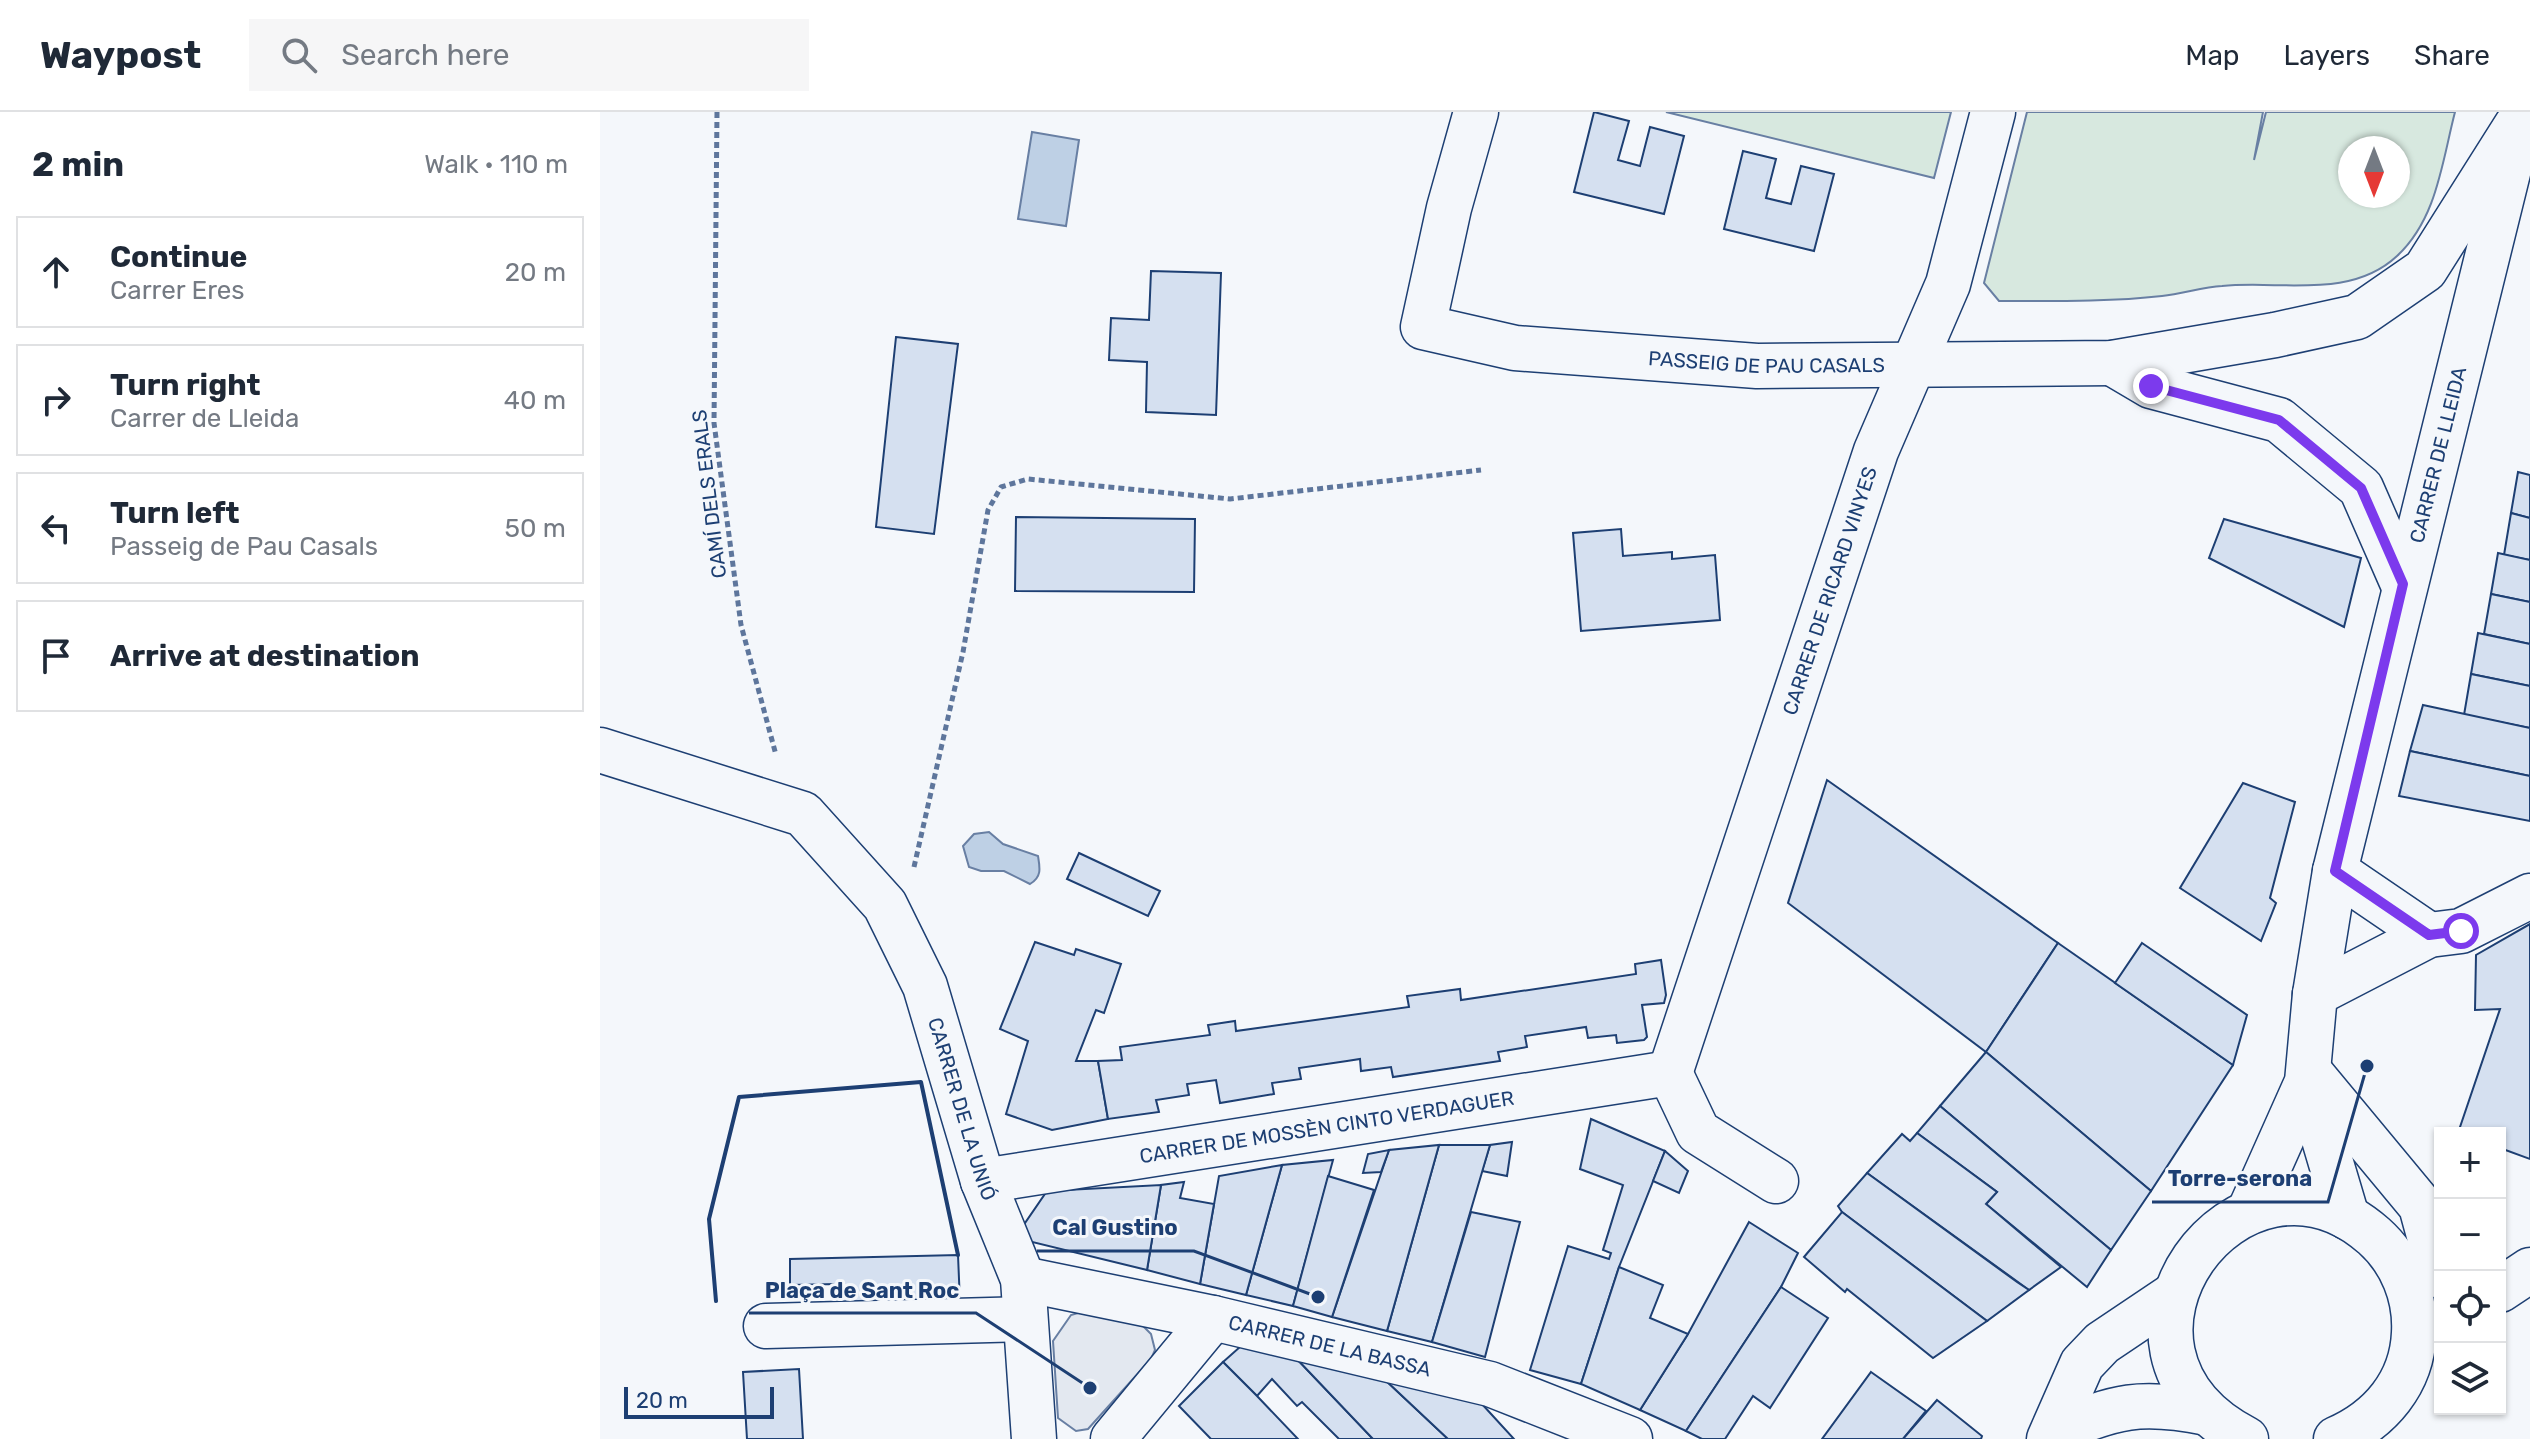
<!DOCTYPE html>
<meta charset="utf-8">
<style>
:root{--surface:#fff;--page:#f6f6f7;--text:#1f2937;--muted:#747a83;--line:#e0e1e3}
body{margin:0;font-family:Rubik,sans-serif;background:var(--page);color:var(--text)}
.controls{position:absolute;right:24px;bottom:24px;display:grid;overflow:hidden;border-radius:0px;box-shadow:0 2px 6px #0004}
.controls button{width:72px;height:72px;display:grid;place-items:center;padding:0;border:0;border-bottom:2px solid var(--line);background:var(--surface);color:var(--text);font:40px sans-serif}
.compass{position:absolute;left:1738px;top:24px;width:72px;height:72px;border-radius:50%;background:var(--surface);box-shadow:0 2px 6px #0004;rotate:180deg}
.scale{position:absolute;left:24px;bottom:20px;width:150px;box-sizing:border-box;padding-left:8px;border:4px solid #1d3f73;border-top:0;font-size:22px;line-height:28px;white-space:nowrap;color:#1d3f73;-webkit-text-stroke:6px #f4f7fb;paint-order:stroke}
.stop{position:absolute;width:24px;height:24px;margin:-18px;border:6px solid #7c3aed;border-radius:50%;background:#fff}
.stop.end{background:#7c3aed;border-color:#fff;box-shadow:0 2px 8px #0008}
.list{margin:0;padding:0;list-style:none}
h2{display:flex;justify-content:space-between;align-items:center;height:104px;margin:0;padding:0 32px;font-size:34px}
h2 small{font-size:26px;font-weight:400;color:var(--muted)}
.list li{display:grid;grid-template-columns:52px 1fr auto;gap:24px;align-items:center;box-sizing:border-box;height:112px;margin:0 16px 16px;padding:0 16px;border:2px solid var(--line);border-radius:0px}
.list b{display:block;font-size:30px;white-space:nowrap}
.list p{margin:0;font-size:26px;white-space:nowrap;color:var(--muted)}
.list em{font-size:26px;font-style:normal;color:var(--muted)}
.icon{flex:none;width:44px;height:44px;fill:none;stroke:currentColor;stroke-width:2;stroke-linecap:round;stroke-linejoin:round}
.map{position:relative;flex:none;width:1930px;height:1327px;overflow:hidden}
header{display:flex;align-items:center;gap:48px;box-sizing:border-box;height:112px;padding:0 40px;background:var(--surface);border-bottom:2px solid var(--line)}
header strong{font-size:38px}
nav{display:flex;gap:44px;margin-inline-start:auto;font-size:28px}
.search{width:560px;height:72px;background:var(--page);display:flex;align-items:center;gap:20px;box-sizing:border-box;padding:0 28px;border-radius:0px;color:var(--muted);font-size:30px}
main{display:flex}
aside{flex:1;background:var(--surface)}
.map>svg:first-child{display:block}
.green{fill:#d7e8df;stroke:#687fa3;stroke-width:2;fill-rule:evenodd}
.parking{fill:#e3e8f0;stroke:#687fa3;stroke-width:2}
.water{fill:#bed0e5;stroke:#687fa3;stroke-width:2}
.building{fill:#d5e0f0;stroke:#1d3f73;stroke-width:2}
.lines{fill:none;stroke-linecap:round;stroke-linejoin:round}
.minor-casing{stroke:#1d3f73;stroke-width:47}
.major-casing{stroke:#1d3f73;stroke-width:47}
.path{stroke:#5e769c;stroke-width:5;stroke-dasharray:6 4;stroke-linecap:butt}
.minor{stroke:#f4f7fb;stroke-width:44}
.major{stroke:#f4f7fb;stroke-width:44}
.wall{stroke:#1d3f73;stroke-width:4}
.route{stroke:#7c3aed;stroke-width:10}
.labels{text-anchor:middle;stroke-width:6;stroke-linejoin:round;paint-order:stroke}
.street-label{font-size:20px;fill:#1d3f73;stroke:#f4f7fb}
.leader{fill:none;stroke:#1d3f73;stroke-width:3}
.callout-dot{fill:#1d3f73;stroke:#f4f7fb;stroke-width:3}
.callout-label{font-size:22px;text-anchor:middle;font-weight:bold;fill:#1d3f73;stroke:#f4f7fb;stroke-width:6;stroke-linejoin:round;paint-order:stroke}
</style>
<header>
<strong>Waypost</strong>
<div class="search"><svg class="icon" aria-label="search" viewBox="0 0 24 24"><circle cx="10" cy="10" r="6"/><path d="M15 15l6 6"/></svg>Search here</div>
<nav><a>Map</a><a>Layers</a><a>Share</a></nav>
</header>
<main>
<aside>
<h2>2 min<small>Walk · 110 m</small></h2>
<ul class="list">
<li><svg class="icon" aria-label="ahead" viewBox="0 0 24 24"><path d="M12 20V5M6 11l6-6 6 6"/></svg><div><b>Continue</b><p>Carrer Eres</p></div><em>20 m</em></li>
<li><svg class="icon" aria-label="right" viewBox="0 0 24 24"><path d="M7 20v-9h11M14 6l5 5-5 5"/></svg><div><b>Turn right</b><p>Carrer de Lleida</p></div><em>40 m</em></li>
<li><svg class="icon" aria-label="left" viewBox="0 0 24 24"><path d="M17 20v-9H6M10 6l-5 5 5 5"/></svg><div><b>Turn left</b><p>Passeig de Pau Casals</p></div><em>50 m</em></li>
<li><svg class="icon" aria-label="arrive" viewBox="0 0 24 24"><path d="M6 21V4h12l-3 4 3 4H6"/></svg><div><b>Arrive at destination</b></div></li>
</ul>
</aside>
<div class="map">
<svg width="1930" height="1327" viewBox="0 0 1930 1327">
<rect width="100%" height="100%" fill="#f4f7fb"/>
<g class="green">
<polygon points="1066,0 1351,0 1334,66"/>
<path d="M 1427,0 L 1663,0 L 1654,48 L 1666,0 L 1855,0 C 1842,50 1837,107 1797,144 C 1750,188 1680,168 1622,174 C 1602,175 1583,182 1562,184 C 1509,190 1452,189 1399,189 L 1384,171 ZM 1798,36 L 1798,84 L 1750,84 L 1750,36 Z"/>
</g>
<polygon class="parking" points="485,1199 543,1214 551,1222 555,1238 551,1247 488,1317 476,1319 458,1306 453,1229 471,1203"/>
<g class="water">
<polygon points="432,20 479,28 466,114 418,107"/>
<path d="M 389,720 L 403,732 L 438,744 C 440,756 442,765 430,772 L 404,759 L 381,759 L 369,755 L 363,734 L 374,722 Z"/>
</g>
<g class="building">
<polygon points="994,0 1029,9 1018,48 1040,54 1050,15 1084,24 1064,102 974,80"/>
<polygon points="1143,39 1176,47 1166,86 1191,92 1201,54 1234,62 1214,139 1124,117"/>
<polygon points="551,159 621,161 616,303 546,300 547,250 509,248 511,206 549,208"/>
<polygon points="296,225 358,232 334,422 276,415"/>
<polygon points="1918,360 1930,363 1930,406 1911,401"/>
<polygon points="1911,401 1930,406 1930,448 1904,443"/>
<polygon points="416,405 595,407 594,480 415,479"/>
<polygon points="1624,407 1761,446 1744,515 1609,446"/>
<polygon points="1021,417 1023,444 1072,440 1072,447 1115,443 1120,508 981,519 973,421"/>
<polygon points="1898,441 1930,448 1930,490 1891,482"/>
<polygon points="1891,482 1930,490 1930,532 1884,522"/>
<polygon points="1878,521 1930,532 1930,574 1871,562"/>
<polygon points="1871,562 1930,574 1930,616 1864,603"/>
<polygon points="1823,593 1930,616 1930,664 1810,639"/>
<polygon points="1810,639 1930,664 1930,709 1799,684"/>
<polygon points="1227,668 1458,831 1386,940 1188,791"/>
<polygon points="1643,671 1695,690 1670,786 1676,791 1661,829 1580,776"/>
<polygon points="479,741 560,779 548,804 467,767"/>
<polygon points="1930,812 1930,1047 1900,1036 1900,1021 1858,1021 1900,897 1875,898 1876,843"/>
<polygon points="435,830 474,843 476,837 521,852 504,901 496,898 476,949 498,949 508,1007 452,1018 406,1002 428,929 400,917"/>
<polygon points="1458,831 1633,953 1551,1079 1386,940"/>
<polygon points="1542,831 1647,903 1633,953 1515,871"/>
<polygon points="1061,848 1066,883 1064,891 1042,893 1047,925 1044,928 1017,931 1016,923 988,926 986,915 925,924 927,935 898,940 900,949 793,965 791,955 761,959 760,947 747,949 699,956 701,967 672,971 674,982 620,991 616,968 587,972 589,983 556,988 559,1000 508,1007 498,949 522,948 520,935 610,923 608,913 635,909 636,919 809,895 807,884 860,877 861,888 1036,862 1035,852"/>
<polygon points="1386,940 1551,1079 1511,1138 1340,994"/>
<polygon points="1340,994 1511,1138 1487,1175 1386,1092 1397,1080 1317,1021"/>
<polygon points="991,1007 1065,1039 1019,1155 981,1272 930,1258 968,1134 1009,1147 1011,1141 1003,1138 1023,1073 980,1057"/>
<polygon points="1317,1021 1397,1080 1386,1092 1461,1155 1429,1178 1267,1061 1302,1022 1310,1029"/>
<polygon points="912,1030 907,1064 882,1059 890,1033"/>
<polygon points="839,1033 890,1033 832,1230 787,1219"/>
<polygon points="839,1033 787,1219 732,1205 789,1038"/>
<polygon points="789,1038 781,1060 763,1061 768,1042"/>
<polygon points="1065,1039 1088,1059 1079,1081 1053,1069"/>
<polygon points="733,1048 693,1194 646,1183 682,1053"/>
<polygon points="682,1053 646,1183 600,1172 619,1064"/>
<polygon points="1267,1061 1417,1170 1429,1178 1387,1209 1242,1100 1238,1094"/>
<polygon points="728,1064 774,1078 732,1205 693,1194"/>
<polygon points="584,1070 580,1086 614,1092 600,1172 547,1158 561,1073"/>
<polygon points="561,1073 547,1158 428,1129 423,1114 447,1079"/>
<polygon points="871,1100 920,1110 885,1245 832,1230"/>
<polygon points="1242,1100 1387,1209 1333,1246 1247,1177 1245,1180 1204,1145"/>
<polygon points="1149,1110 1198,1141 1181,1175 1086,1319 1040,1298 1088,1222"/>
<polygon points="358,1143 360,1191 237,1193 236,1172 190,1173 190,1147"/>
<polygon points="1019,1155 1063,1173 1050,1206 1088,1222 1040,1298 981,1272"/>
<polygon points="1181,1175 1228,1206 1170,1296 1153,1284 1125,1327 1102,1327 1086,1319"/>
<polygon points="641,1234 694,1244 773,1327 739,1327 702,1290 697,1294 672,1267 657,1284 623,1250"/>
<polygon points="694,1244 782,1265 848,1327 773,1327"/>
<polygon points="623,1250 657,1284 698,1327 611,1327 579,1294"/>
<polygon points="199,1257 203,1327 147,1327 143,1260"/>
<polygon points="1271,1260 1326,1299 1303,1327 1222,1327"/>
<polygon points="782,1265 881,1291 914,1327 848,1327"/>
<polygon points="1337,1288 1382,1324 1381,1327 1303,1327"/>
</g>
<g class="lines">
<defs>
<g id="minor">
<path id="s1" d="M 876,0 L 849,96 L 823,215 L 915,236 L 1157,254 L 1512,251 L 1675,223 L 1757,205 L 1825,158 L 1916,14"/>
<polyline points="1512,251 1551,274 1679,308 1761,376 1803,472"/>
<path id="s2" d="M 0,638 L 203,702 L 285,793 L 325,874 L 383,1069 L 423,1167 L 434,1327"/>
<polyline points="1735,759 1829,823"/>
<polyline points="1715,882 1829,823 1861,819 1930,784"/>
<polyline points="1709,959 1821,1094 1840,1164"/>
<path id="s3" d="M 1070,961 L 1276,339 L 1348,172 L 1393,0"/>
<polyline points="1070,961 1098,1020 1176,1069"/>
<path id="s4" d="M 383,1069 L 1070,961"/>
<path id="s5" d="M 423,1167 L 613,1206 L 890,1272 L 1030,1327"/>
<polyline points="1900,1178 1930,1158"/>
<polyline points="166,1214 425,1207"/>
<path d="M 1455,1321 C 1513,1293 1543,1288 1607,1301"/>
<polyline points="513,1327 613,1206"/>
<polyline points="1449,1327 1482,1252 1502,1231 1575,1182"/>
</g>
<g id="major">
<polyline points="1707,970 1747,1105"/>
<path id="s6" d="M 1649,1100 L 1707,970 L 1715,882 L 1735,759 L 1923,0"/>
<path d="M 1646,1327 C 1469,1235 1641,1006 1774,1124 C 1802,1149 1816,1185 1814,1221 C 1812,1271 1780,1308 1736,1327"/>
</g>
</defs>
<use href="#minor" class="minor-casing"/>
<use href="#major" class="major-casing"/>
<g class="path">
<polyline points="117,0 114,311 141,513 176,643"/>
<polyline points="314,755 363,540 388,398 401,375 428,367 630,387 881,358"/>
</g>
<use href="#minor" class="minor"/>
<use href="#major" class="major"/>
<polyline class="wall" points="116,1189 109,1107 139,985 321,970 358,1143"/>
</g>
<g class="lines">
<polyline class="route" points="1551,274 1679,308 1761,376 1803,472 1735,759 1829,823 1861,819"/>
</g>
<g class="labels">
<g class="street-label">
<text dy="7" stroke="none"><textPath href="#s1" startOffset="568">PASSEIG DE PAU CASALS</textPath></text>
<text dy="7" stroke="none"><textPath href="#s6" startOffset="784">CARRER DE LLEIDA</textPath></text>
<text transform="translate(109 382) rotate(-97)" y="7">CAMÍ DELS ERALS</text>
<text dy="7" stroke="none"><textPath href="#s3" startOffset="508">CARRER DE RICARD VINYES</textPath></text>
<text dy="7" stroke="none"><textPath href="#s2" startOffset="554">CARRER DE LA UNIÓ</textPath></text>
<text dy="7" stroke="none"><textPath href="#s4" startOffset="348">CARRER DE MOSSÈN CINTO VERDAGUER</textPath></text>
<text dy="7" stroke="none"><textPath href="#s5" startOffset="314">CARRER DE LA BASSA</textPath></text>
</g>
</g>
<path class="leader" d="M1767 954L1728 1090H1552M718 1185L594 1139H437M490 1276L376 1201H149"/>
<g class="callout-dot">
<circle cx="1767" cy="954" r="8"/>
<circle cx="718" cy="1185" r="8"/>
<circle cx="490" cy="1276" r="8"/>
</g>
<g class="callout-label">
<text x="1640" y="1074">Torre-serona</text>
<text x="515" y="1123">Cal Gustino</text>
<text x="262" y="1186">Plaça de Sant Roc</text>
</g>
</svg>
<div class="controls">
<button>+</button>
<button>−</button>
<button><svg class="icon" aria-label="locate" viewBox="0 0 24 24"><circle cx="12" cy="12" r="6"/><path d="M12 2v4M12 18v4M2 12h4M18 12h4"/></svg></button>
<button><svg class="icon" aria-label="layers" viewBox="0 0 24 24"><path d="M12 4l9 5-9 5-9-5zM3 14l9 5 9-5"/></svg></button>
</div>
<svg class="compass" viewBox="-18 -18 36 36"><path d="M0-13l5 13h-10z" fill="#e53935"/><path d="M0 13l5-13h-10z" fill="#747a83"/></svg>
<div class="scale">20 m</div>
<div class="stop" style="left:1861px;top:819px"></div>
<div class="stop end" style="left:1551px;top:274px"></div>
</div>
</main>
